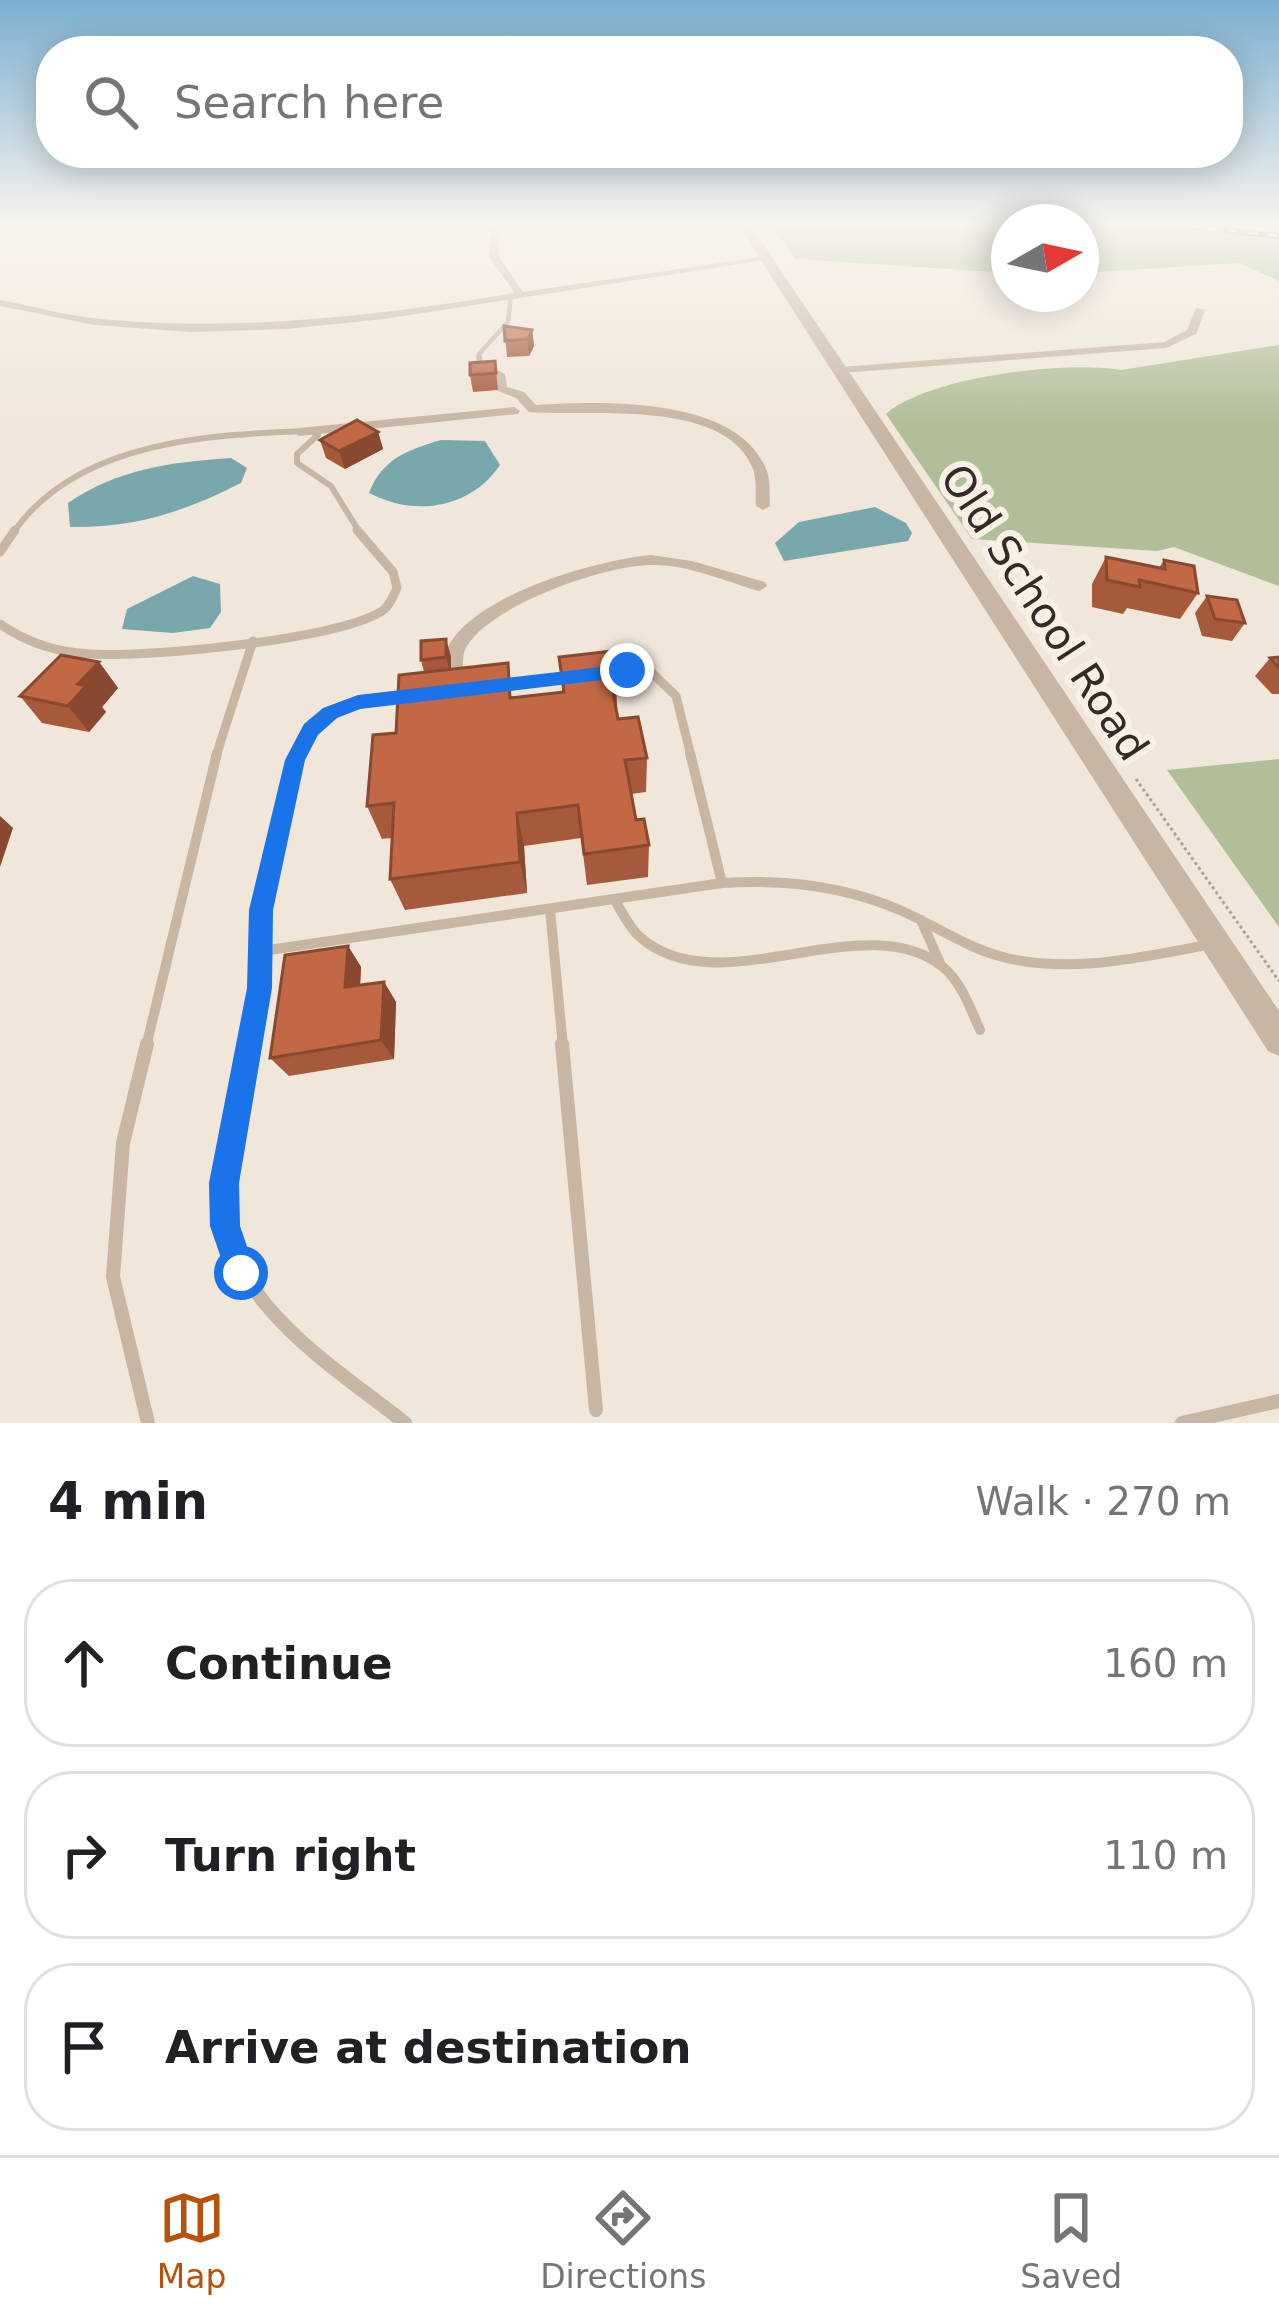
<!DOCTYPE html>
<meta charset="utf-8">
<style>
:root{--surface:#fff;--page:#f6f6f6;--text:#202124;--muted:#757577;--line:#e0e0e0;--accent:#b45309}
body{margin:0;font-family:"DejaVu Sans",sans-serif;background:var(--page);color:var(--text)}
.compass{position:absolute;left:991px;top:204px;width:108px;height:108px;border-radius:50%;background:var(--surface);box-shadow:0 6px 30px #0003;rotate:81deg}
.stop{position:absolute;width:36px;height:36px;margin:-27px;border:9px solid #1a73e8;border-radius:50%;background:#fff}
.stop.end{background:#1a73e8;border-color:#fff;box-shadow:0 3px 12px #0008}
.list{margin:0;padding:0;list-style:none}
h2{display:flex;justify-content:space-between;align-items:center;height:156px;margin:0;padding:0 48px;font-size:51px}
h2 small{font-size:39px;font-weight:400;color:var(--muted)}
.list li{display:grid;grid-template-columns:78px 1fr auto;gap:36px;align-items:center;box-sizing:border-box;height:168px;margin:0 24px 24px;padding:0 24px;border:3px solid var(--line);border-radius:48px}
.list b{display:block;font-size:45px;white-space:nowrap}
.list em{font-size:39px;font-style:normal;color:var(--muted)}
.icon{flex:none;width:66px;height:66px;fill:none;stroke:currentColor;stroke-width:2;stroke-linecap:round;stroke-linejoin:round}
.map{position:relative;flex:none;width:1279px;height:1423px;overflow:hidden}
.search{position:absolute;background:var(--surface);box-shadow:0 6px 30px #0003;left:36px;right:36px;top:36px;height:132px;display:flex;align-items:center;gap:30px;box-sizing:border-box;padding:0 42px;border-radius:48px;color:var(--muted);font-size:45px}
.sheet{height:732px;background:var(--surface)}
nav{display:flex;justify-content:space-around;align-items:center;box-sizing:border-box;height:168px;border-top:3px solid var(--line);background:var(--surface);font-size:33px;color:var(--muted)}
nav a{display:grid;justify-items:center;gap:6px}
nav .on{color:var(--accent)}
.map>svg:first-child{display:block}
.green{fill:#b1be99}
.water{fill:#79a8ac}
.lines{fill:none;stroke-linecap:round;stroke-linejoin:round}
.path{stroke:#b3a090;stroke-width:3;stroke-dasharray:3 3;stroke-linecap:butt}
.service-far4{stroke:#c8b6a5;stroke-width:4.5}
.service-far3{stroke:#c8b6a5;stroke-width:6}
.service-far2{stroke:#c8b6a5;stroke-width:9}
.service-far1{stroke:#c8b6a5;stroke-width:10}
.service{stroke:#c8b6a5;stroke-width:14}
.minor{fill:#c8b6a5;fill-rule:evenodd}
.tertiary{fill:#c8b6a5;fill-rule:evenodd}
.rail-casing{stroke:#342b26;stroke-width:6}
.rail{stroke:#f8f0e5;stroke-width:3;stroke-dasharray:10;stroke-linecap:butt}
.wall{fill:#a7593b}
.shaded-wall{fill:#884930}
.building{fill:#c26845;stroke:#884930;stroke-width:3}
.route{fill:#1a73e8}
.labels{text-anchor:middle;stroke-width:12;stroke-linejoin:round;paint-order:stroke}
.street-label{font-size:42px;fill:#342b26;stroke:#f8f0e5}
</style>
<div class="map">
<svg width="1279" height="1423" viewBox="0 0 1279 1423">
<rect width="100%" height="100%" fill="#f0e6d9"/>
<g class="green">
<polygon points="771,226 1009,226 1009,273 796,259"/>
<polygon points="1081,226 1158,226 1279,239 1279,281 1240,263 1081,273"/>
<path d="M 1279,345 L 1279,586 L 1174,547 L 1157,551 L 972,539 L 886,414 C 927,377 1067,360 1121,370 Z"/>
<polygon points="1279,759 1279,927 1167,770"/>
</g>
<g class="water">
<path d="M 441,440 L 485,441 L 500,465 C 470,509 415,517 369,493 C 382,459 407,450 441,440 Z"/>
<path d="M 231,458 L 247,468 L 241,483 C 184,512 135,528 70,527 L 68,503 C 117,469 172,462 231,458 Z"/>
<polygon points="875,507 906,523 912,533 908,541 784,561 775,543 799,522"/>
<polygon points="193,576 220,584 221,612 210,628 173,633 122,629 127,609"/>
</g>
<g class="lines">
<polyline class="path" points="1136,779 1279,981"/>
<polyline class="service-far4" points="480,360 479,354 508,322 511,296"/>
<g class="service-far3">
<polyline points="479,357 481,373"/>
<path d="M 13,533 C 76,441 210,434 311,431 L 318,435 L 297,454 L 297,463 L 331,486 L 360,533"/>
</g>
<g class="service-far2">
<polyline points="0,552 15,530"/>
<path d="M 0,624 C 23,640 50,650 78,653 C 132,660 339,640 382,611 C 390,606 393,596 397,588 L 393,572 L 357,530"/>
<polyline points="606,673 651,672 676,696 691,756"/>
<polyline points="499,686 572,677"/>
<polyline points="216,756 253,641"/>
<path d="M 297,756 C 322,709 354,702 405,697"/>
</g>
<g class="service-far1">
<path d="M 690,753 L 722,883 C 784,879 845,886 902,911 C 936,926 967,948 1003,957 C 1073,975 1144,956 1213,944"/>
<path d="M 614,899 C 622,911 629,928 640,937 C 719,1007 865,903 943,967 C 962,983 970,1008 980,1030"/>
<polyline points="550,909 563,1047"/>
<polyline points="921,920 940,963"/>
<polyline points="262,951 722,883"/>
<polyline points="146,1047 217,753"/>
<polyline points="248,1047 259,988 261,910 298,753"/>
</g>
<g class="service">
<polyline points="147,1044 123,1143 113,1277 148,1423"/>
<path d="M 249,1044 C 241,1089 228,1136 224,1182 C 214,1296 327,1361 405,1423"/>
<polyline points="562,1044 596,1410"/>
<polyline points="1182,1423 1279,1401"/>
</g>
<g class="minor">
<path d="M 492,226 L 500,226 L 499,257 L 523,292 L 767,256 L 772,259 L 384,319 L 287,329 L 191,332 L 95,325 L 0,306 L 0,300 C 33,306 67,316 100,319 C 239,332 377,316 515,293 L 489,257 Z"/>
<polygon points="1196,308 1205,310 1196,334 1166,348 841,373 835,370 841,367 1164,342 1187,330"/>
<path d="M 499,371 L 505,374 L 507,387 L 524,392 L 536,405 C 600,401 737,396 766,469 C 771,479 769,495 770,506 L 763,510 L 756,506 C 755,495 757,479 753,469 C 725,397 588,417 529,412 L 516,398 L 498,391 L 494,378 L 481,378 L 475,375 L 481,372 Z"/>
<polygon points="514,407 520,411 518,414 299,436 293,432 299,428"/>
<path d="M 651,555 L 692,561 L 765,582 L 767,586 L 759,591 C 724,581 687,564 651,565 C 605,565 491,605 467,646 C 460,657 464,677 464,691 L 461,696 L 449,696 L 446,691 C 446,677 443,656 449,645 C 477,594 597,560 651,555 Z"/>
</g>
<polygon class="tertiary" points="739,226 751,226 1279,1011 1279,1056 1268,1051"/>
<defs>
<polyline id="rail" points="1188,226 1279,236"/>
</defs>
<use href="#rail" class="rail-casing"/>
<use href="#rail" class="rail"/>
</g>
<g class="wall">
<polygon points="504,326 532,330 534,346 529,356 507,357"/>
<polygon points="495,361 498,390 473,392 470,375"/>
<polygon points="378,432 383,449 345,469 326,458 320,440"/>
<polygon points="1106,557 1159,568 1164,560 1198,593 1180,619 1127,608 1123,614 1092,607 1092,584"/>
<polygon points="1207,596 1245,623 1232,641 1202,636 1195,613"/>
<polygon points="451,656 451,669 514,697 563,692 559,657 616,670 617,705 615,705 618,719 647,758 646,792 631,794 636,820 649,845 648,877 587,885 581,838 524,846 527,893 405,910 390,879 392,838 382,839 367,806 396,733 424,672 421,660"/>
<polygon points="1279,657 1279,694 1272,694 1255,676 1270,658"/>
<polygon points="99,662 118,688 102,707 106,712 89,732 42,723 20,696"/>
<polygon points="348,946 361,967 360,985 384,982 396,1002 394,1059 289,1076 270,1058"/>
</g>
<g class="shaded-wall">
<polygon points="532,330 534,346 529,356 528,339"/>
<polygon points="378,432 383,449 345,469 339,451"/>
<polygon points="446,639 451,656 451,675 446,657"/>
<polygon points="99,662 118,688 102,707 106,712 89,732 68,706 78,684"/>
<polygon points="517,813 524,846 527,893 520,862"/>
<polygon points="0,816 13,828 0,867"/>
<polygon points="348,946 361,967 359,1008 345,987"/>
<polygon points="384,982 396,1002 394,1059 381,1040"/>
</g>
<g class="building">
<polygon points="504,326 532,330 528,339 505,341"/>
<polygon points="495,361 496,373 470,375 470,363"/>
<polygon points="357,420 378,432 339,451 320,440"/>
<polygon points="1106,557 1165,569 1164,560 1194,566 1198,593 1139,580 1140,587 1107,580"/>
<polygon points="1207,596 1237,600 1245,623 1215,619"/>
<polygon points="446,639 446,657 421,660 421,641"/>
<polygon points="613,651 616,670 609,671 618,719 638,717 647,758 625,760 636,820 644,819 649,845 584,854 578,805 517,813 520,862 390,879 394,803 367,806 373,735 396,733 399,675 508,663 510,698 564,692 559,657"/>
<polygon points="61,655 99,662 78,684 86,686 68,706 20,696"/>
<polygon points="1279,657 1279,668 1270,658"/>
<polygon points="348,946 345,987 384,982 381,1040 270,1058 285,955"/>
</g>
<linearGradient id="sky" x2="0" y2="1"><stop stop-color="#7bafd0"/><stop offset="0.53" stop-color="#f8f4ee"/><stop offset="1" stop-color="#f8f4ee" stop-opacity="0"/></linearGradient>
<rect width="1279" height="425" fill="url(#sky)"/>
<polygon class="route" points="627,664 637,670 627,677 360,709 337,718 318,735 305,760 273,910 272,988 239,1183 240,1226 256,1273 252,1284 241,1288 230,1284 210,1226 209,1183 247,988 249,910 285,760 304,724 323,708 358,695"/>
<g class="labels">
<g class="street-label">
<text transform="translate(1045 612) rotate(57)" y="15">Old School Road</text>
</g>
</g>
</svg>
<svg class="compass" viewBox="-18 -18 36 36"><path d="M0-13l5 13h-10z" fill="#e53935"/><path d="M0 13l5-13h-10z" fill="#757577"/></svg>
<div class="stop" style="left:241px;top:1273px"></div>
<div class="stop end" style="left:627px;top:670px"></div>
<div class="search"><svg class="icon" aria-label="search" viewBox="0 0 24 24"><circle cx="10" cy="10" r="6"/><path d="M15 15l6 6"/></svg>Search here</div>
</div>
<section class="sheet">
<h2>4 min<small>Walk · 270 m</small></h2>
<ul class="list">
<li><svg class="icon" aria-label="ahead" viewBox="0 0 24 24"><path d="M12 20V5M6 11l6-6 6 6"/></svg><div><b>Continue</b></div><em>160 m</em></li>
<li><svg class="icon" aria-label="right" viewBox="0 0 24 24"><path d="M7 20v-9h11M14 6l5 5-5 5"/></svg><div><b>Turn right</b></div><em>110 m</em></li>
<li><svg class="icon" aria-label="arrive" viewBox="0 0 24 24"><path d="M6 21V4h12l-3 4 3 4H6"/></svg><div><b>Arrive at destination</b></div></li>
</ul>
</section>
<nav>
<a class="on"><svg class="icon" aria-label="map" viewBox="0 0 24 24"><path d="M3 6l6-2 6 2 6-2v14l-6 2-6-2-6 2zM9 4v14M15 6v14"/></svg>Map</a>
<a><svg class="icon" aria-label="directions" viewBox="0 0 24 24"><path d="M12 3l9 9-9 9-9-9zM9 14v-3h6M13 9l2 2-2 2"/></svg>Directions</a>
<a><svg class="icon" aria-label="saved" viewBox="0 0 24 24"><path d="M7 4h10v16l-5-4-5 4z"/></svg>Saved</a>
</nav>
